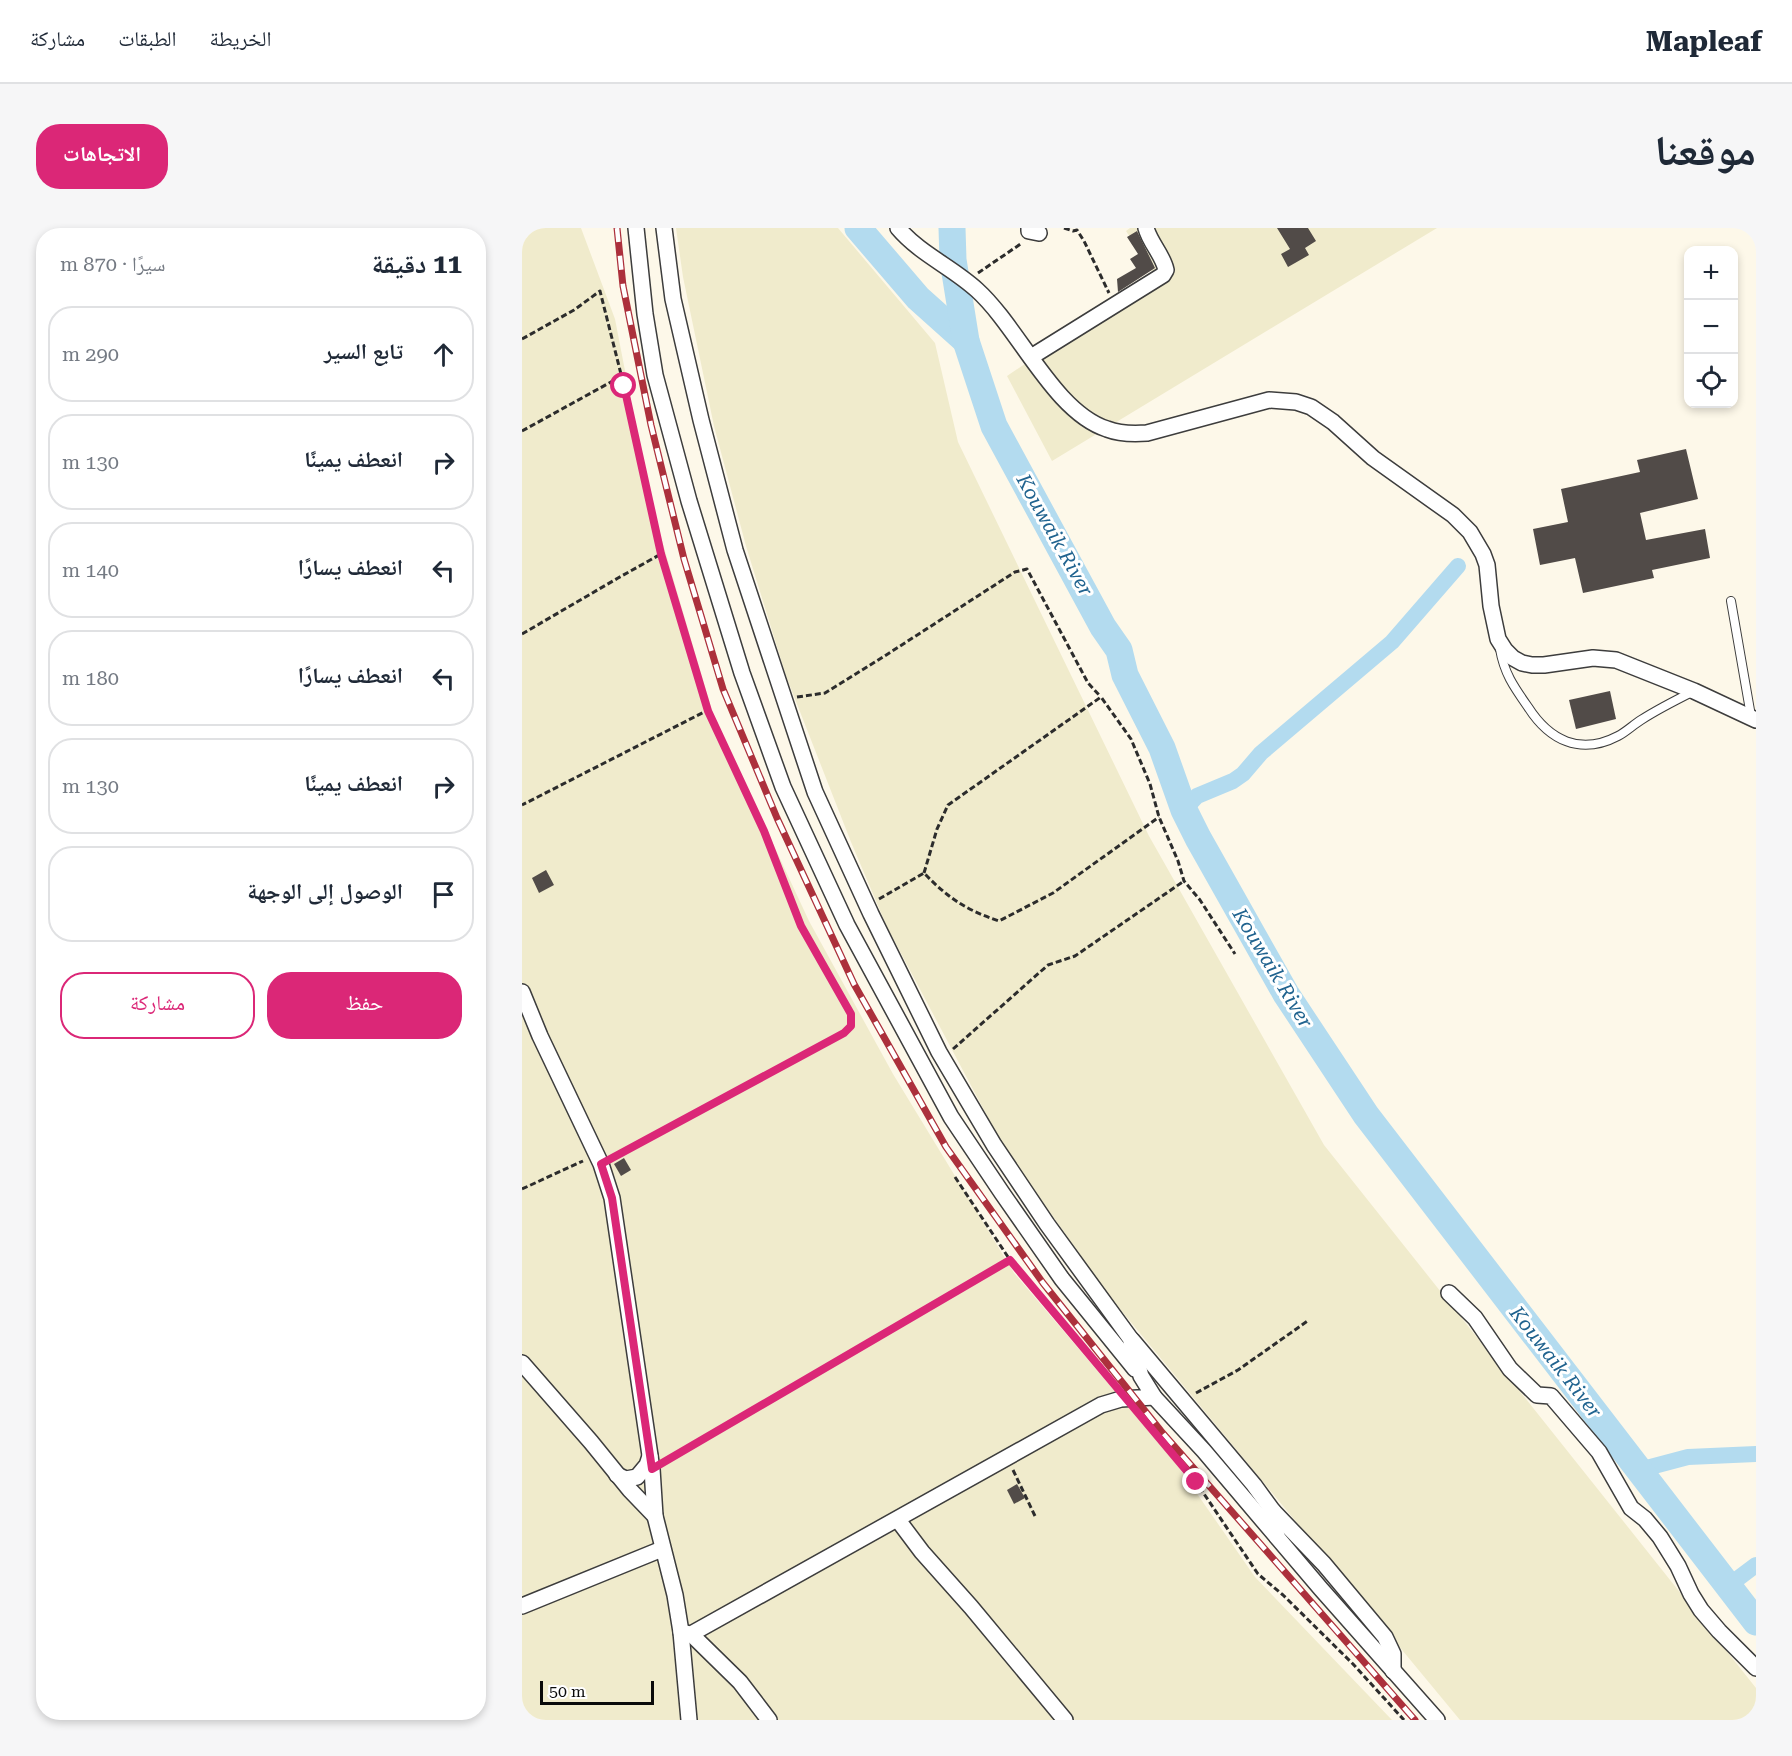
<!DOCTYPE html>
<html lang="ar">
<meta charset="utf-8">
<style>
:root{--surface:#fff;--page:#f6f6f7;--text:#1f2937;--muted:#747a83;--line:#e0e1e3;--accent:#db2777}
body{margin:0;font-family:"Roboto Serif","Noto Naskh Arabic",serif;background:var(--page);color:var(--text);direction:rtl}
.controls{position:absolute;right:18px;top:18px;display:grid;overflow:hidden;border-radius:12px;box-shadow:0 3px 9px #0003}
.controls button{width:54px;height:54px;display:grid;place-items:center;padding:0;border:0;border-bottom:2px solid var(--line);background:var(--surface);color:var(--text);font:30px sans-serif}
.scale{position:absolute;left:18px;bottom:15px;width:114px;box-sizing:border-box;padding-left:6px;border:3px solid #0a0a0a;border-top:0;font-size:16px;line-height:21px;white-space:nowrap;color:#0a0a0a;-webkit-text-stroke:4px #fff;paint-order:stroke}
.stop{position:absolute;width:18px;height:18px;margin:-14px;border:4px solid #db2777;border-radius:50%;background:#fff}
.stop.end{background:#db2777;border-color:#fff;box-shadow:0 2px 6px #0008}
.list{margin:0;padding:0;list-style:none}
h2{display:flex;justify-content:space-between;align-items:center;height:78px;margin:0;padding:0 24px;font-size:26px}
h2 small{font-size:20px;font-weight:400;color:var(--muted)}
.list li{display:grid;grid-template-columns:39px 1fr auto;gap:18px;align-items:center;box-sizing:border-box;height:96px;margin:0 12px 12px;padding:0 12px;border:2px solid var(--line);border-radius:24px}
.list b{display:block;font-size:22px;white-space:nowrap}
.list em{font-size:20px;font-style:normal;color:var(--muted)}
.actions{display:flex;gap:12px;padding:18px 24px}
.actions a{flex:1;padding:14px 0;border:2px solid var(--accent);border-radius:24px;text-align:center;font-size:21px;color:var(--accent)}
.actions .main{background:var(--accent);color:#fff}
.icon{flex:none;width:33px;height:33px;fill:none;stroke:currentColor;stroke-width:2;stroke-linecap:round;stroke-linejoin:round}
.map{position:relative;flex:none;width:1234px;height:1492px;overflow:hidden;direction:ltr;border-radius:24px}
header{display:flex;align-items:center;gap:36px;box-sizing:border-box;height:84px;padding:0 30px;background:var(--surface);border-bottom:2px solid var(--line)}
header strong{font-size:28px}
nav{display:flex;gap:33px;margin-inline-start:auto;font-size:21px}
.intro{display:flex;align-items:center;justify-content:space-between;box-sizing:border-box;height:144px;padding:0 36px}
h1{margin:0;font-size:42px}
.button{padding:15px 27px;border-radius:24px;background:var(--accent);color:#fff;font-size:21px;font-weight:700}
main{display:flex;gap:36px;padding:0 36px}
aside{flex:1;background:var(--surface);border-radius:24px;box-shadow:0 3px 9px #0003}
.map>svg:first-child{display:block}
.farmland{fill:#f0ebcc}
.lines{fill:none;stroke-linecap:round;stroke-linejoin:round}
.canal{stroke:#b3dbef;stroke-width:16}
.river{stroke:#b3dbef;stroke-width:27}
.building{fill:#514b48}
.lane-casing{stroke:#3d3d3d;stroke-width:10}
.street-casing{stroke:#3d3d3d;stroke-width:18}
.path{stroke:#2c2c2c;stroke-width:3;stroke-dasharray:6 3;stroke-linecap:butt}
.lane{stroke:#fff;stroke-width:8}
.street{stroke:#fff;stroke-width:15}
.rail-casing{stroke:#ac303c;stroke-width:7}
.rail{stroke:#fff;stroke-width:4.5;stroke-dasharray:14;stroke-linecap:butt}
.route{stroke:#db2777;stroke-width:8}
.labels{text-anchor:middle;stroke-width:6;stroke-linejoin:round;paint-order:stroke}
.water-label{font-size:20px;font-style:italic;fill:#20638f;stroke:#fff}
</style>
<header>
<strong>Mapleaf</strong>
<nav><a>الخريطة</a><a>الطبقات</a><a>مشاركة</a></nav>
</header>
<div class="intro"><h1>موقعنا</h1><a class="button">الاتجاهات</a></div>
<main>
<div class="map">
<svg width="1234" height="1492" viewBox="0 0 1234 1492">
<rect width="100%" height="100%" fill="#fdf8e9"/>
<g class="farmland">
<polygon points="0,0 59,0 93,91 128,272 192,489 287,693 371,846 492,1045 653,1234 733,1349 870,1492 0,1492"/>
<polygon points="154,0 316,0 413,115 436,214 627,608 802,917 1234,1460 1234,1487 1225,1492 938,1492 588,1069 481,918 365,699 329,614 264,448 224,318 192,198 161,49"/>
<polygon points="608,0 915,0 530,233 485,148 633,48 604,3"/>
</g>
<g class="lines">
<g class="canal">
<polyline points="662,582 675,568 711,553 721,546 739,525 870,414 936,338"/>
<polyline points="1117,1242 1166,1229 1234,1226"/>
<polyline points="1206,1358 1234,1337"/>
</g>
<g class="river">
<polyline points="336,0 396,70 444,113"/>
<polyline points="430,0 431,32 444,113 472,198 581,399 597,422 603,447 640,520 662,582 676,610 764,766 844,887 1234,1394"/>
</g>
</g>
<g class="building">
<polygon points="755,0 786,0 794,13 783,20 787,27 766,39 759,26 768,21"/>
<polygon points="615,3 633,40 596,64 595,51 614,40 608,31 616,26 605,9"/>
<polygon points="1164,221 1176,271 1118,285 1124,312 1183,301 1188,330 1130,342 1132,350 1061,365 1053,330 1018,337 1011,301 1046,294 1039,261 1118,244 1115,232"/>
<polygon points="1088,463 1094,491 1054,501 1047,472"/>
<polygon points="24,642 32,657 17,665 10,650"/>
<polygon points="102,930 109,942 99,948 92,936"/>
<polygon points="495,1256 503,1270 492,1276 485,1262"/>
</g>
<g class="lines">
<defs>
<g id="lane">
<polyline points="1209,373 1229,488"/>
<path d="M 978,421 C 982,445 992,459 1006,479 C 1027,512 1058,528 1096,508 C 1104,504 1111,497 1119,492 C 1136,481 1154,472 1172,463"/>
</g>
<g id="street">
<polyline points="114,0 123,86 133,147 167,273 220,445 261,559 325,697 429,889 480,965 540,1051 613,1141"/>
<polyline points="142,0 151,71 179,192 213,322 293,564 349,686 417,824 472,917 525,996 608,1110 619,1148 632,1169 599,1171 579,1177 169,1406 159,1404"/>
<path d="M 376,0 C 398,26 430,39 455,62 C 497,100 532,184 585,201 C 598,206 612,206 625,205 L 747,172 L 774,174 L 789,179 L 811,194 L 851,230 L 931,287 L 948,304 L 961,326 L 965,337 L 969,378 L 976,411 L 983,422 L 991,430 L 1000,435 L 1010,437 L 1022,437 L 1071,430 L 1094,432 L 1172,463 L 1234,492"/>
<polyline points="507,0 507,3 517,5"/>
<path d="M 509,129 L 641,47 L 644,42 C 641,27 628,15 624,0"/>
<polyline points="0,764 18,808 79,936 90,970 130,1241 133,1288 153,1367 159,1404 167,1492"/>
<polyline points="927,1065 953,1090 988,1141 1015,1167 1029,1168 1077,1224 1109,1280 1123,1291 1138,1309 1156,1338 1169,1366 1179,1382 1197,1403 1234,1440"/>
<polyline points="610,1112 732,1257 751,1283 755,1309"/>
<polyline points="0,1135 69,1214 108,1262 133,1288"/>
<polyline points="632,1169 682,1223 799,1361 915,1492"/>
<polyline points="95,1247 104,1251 115,1249 125,1237 128,1228"/>
<polyline points="751,1283 802,1336 863,1409 871,1426 871,1443"/>
<polyline points="376,1292 400,1324 449,1379 543,1492"/>
<polyline points="0,1378 140,1321"/>
<polyline points="169,1406 218,1454 247,1492"/>
</g>
</defs>
<use href="#lane" class="lane-casing"/>
<use href="#street" class="street-casing"/>
<g class="path">
<polyline points="542,0 551,3 555,2 562,13 587,65"/>
<polyline points="456,45 500,15"/>
<polyline points="0,111 52,82 78,63 102,158 139,326 186,482 0,577"/>
<polyline points="0,203 98,149"/>
<polyline points="0,406 96,350 139,326"/>
<polyline points="275,469 303,465 361,429 493,344 505,341 566,455 578,468"/>
<polyline points="402,645 415,601 426,577 579,469 609,511 628,556 637,589 656,633 662,653 678,672 713,726"/>
<path d="M 357,671 L 402,645 C 426,670 444,682 477,693 L 531,665 L 637,589"/>
<polyline points="431,821 526,737 553,728 662,653"/>
<polyline points="91,929 322,805 329,798 329,786 279,698 242,603 186,482"/>
<polyline points="433,949 488,1032 592,1158"/>
<polyline points="0,961 61,933"/>
<polyline points="674,1165 716,1142 787,1092"/>
<polyline points="614,1183 674,1254 736,1346 761,1367 831,1436 882,1492"/>
<polyline points="144,1232 488,1032"/>
<polyline points="491,1242 513,1288"/>
</g>
<use href="#lane" class="lane"/>
<use href="#street" class="street"/>
<defs>
<polyline id="rail" points="95,0 101,58 129,197 162,331 201,461 255,590 332,756 424,919 521,1055 639,1203 893,1492"/>
</defs>
<use href="#rail" class="rail-casing"/>
<use href="#rail" class="rail"/>
</g>
<g class="lines">
<polyline class="route" points="102,158 139,326 186,483 242,603 279,698 329,786 329,798 322,805 79,936 90,970 130,1241 488,1032 674,1254"/>
</g>
<g class="labels">
<g class="water-label">
<text transform="translate(533 307) rotate(61)" y="7">Kouwaik River</text>
<text transform="translate(751 740) rotate(59)" y="7">Kouwaik River</text>
<text transform="translate(1034 1134) rotate(52)" y="7">Kouwaik River</text>
</g>
</g>
</svg>
<div class="controls">
<button>+</button>
<button>−</button>
<button><svg class="icon" aria-label="locate" viewBox="0 0 24 24"><circle cx="12" cy="12" r="6"/><path d="M12 2v4M12 18v4M2 12h4M18 12h4"/></svg></button>
</div>
<div class="scale">50 m</div>
<div class="stop" style="left:102px;top:158px"></div>
<div class="stop end" style="left:674px;top:1254px"></div>
</div>
<aside>
<h2>11 دقيقة<small>سيرًا · 870 m</small></h2>
<ul class="list">
<li><svg class="icon" aria-label="ahead" viewBox="0 0 24 24"><path d="M12 20V5M6 11l6-6 6 6"/></svg><div><b>تابع السير</b></div><em>290 m</em></li>
<li><svg class="icon" aria-label="right" viewBox="0 0 24 24"><path d="M7 20v-9h11M14 6l5 5-5 5"/></svg><div><b>انعطف يمينًا</b></div><em>130 m</em></li>
<li><svg class="icon" aria-label="left" viewBox="0 0 24 24"><path d="M17 20v-9H6M10 6l-5 5 5 5"/></svg><div><b>انعطف يسارًا</b></div><em>140 m</em></li>
<li><svg class="icon" aria-label="left" viewBox="0 0 24 24"><path d="M17 20v-9H6M10 6l-5 5 5 5"/></svg><div><b>انعطف يسارًا</b></div><em>180 m</em></li>
<li><svg class="icon" aria-label="right" viewBox="0 0 24 24"><path d="M7 20v-9h11M14 6l5 5-5 5"/></svg><div><b>انعطف يمينًا</b></div><em>130 m</em></li>
<li><svg class="icon" aria-label="arrive" viewBox="0 0 24 24"><path d="M6 21V4h12l-3 4 3 4H6"/></svg><div><b>الوصول إلى الوجهة</b></div></li>
</ul>
<div class="actions"><a class="main">حفظ</a><a>مشاركة</a></div>
</aside>
</main>
